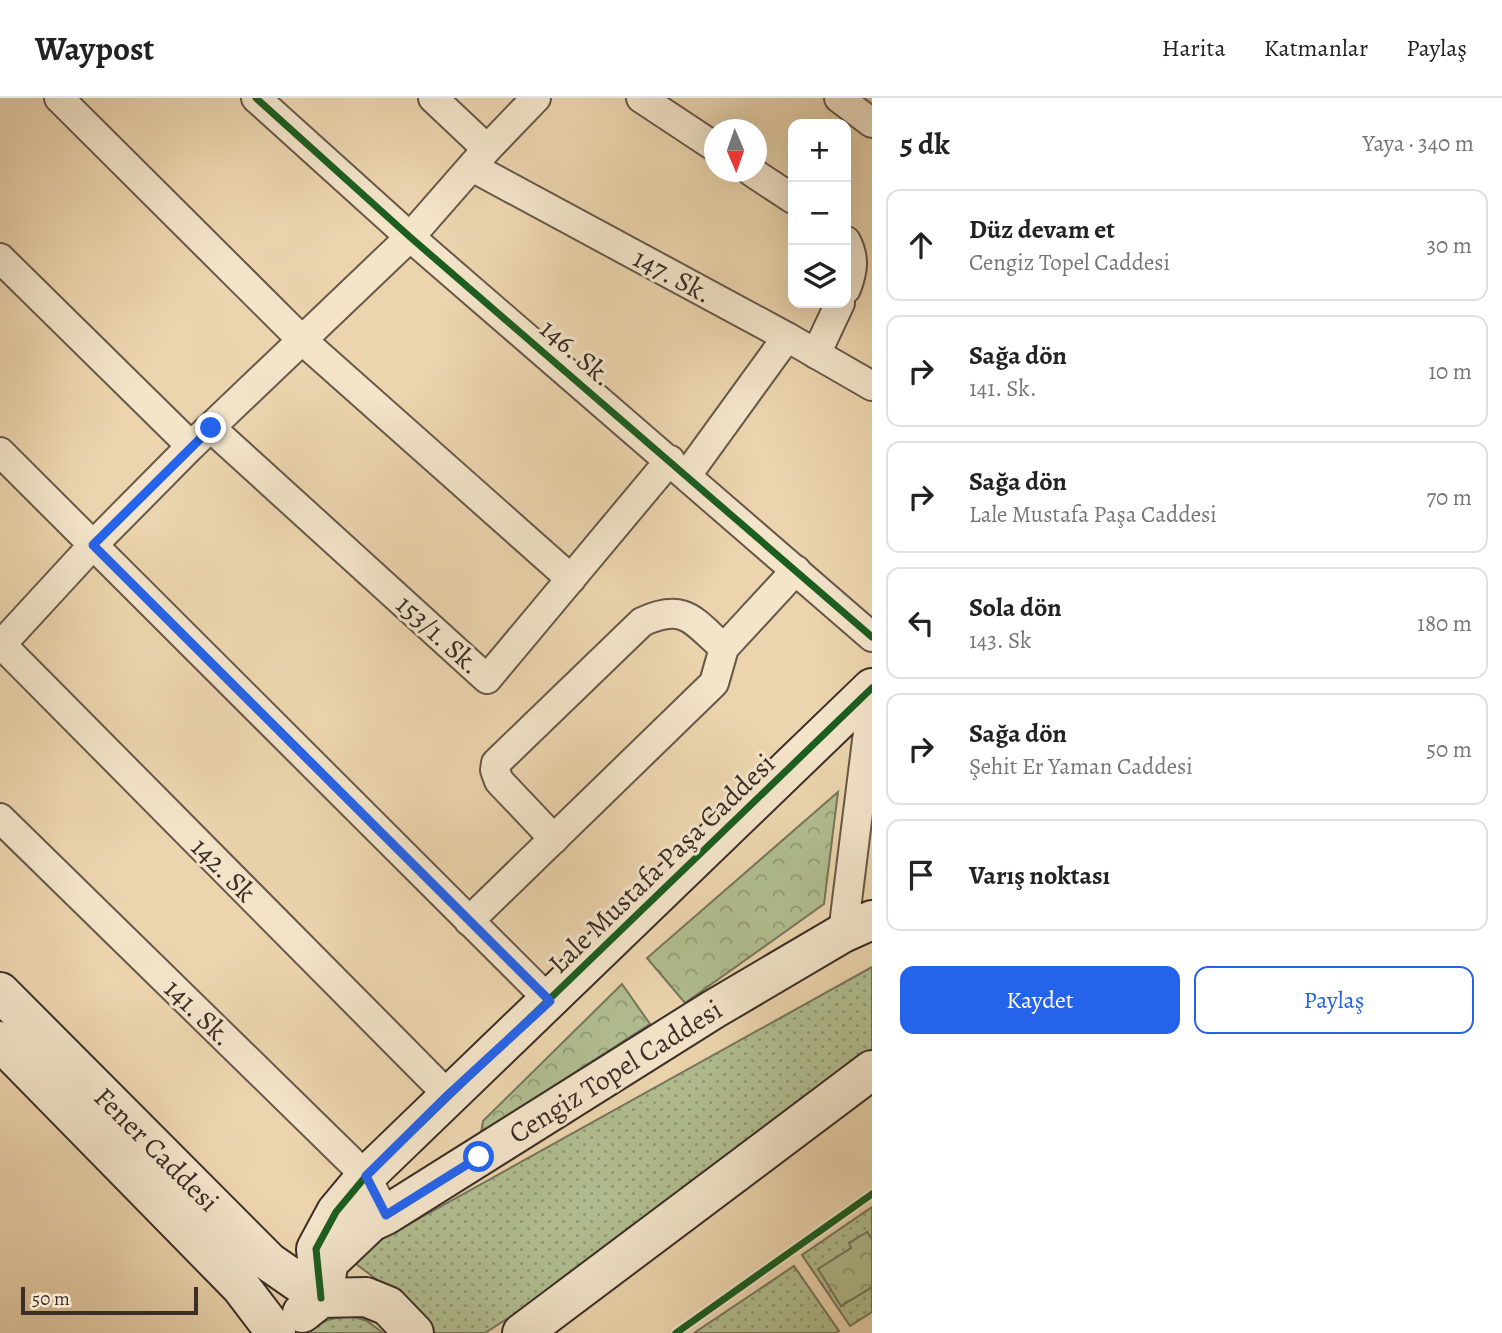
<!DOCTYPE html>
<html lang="tr">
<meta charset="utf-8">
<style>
:root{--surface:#fff;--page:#f6f6f6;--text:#222;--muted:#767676;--line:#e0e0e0;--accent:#2563eb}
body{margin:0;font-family:Alegreya,serif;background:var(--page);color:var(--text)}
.controls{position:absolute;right:21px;top:21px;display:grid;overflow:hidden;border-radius:14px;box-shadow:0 7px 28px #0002}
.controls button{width:63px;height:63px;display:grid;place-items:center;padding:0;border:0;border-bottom:2px solid var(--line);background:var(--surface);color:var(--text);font:35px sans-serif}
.compass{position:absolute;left:704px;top:21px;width:63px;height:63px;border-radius:50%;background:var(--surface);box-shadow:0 7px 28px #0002;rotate:178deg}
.scale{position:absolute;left:21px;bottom:18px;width:177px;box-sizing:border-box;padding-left:7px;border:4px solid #3a2e27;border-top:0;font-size:19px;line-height:24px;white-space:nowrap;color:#3a2e27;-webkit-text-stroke:5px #f3e4ca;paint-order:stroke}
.stop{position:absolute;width:21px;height:21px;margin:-16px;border:5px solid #2563eb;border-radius:50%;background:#fff}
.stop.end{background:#2563eb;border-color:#fff;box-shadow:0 2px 7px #0008}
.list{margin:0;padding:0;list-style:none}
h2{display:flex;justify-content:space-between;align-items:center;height:91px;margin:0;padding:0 28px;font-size:30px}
h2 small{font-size:23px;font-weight:400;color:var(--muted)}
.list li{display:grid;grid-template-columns:46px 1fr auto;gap:21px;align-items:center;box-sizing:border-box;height:112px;margin:0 14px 14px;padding:0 14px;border:2px solid var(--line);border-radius:14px}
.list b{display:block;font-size:26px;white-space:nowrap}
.list p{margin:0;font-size:23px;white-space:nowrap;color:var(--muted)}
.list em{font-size:23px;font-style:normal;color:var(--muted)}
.actions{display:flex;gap:14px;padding:21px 28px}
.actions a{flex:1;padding:16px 0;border:2px solid var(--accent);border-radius:14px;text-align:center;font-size:24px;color:var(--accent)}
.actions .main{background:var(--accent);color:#fff}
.icon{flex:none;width:38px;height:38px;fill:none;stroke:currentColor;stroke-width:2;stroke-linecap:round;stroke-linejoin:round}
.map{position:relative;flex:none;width:872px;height:1235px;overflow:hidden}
header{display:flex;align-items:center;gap:42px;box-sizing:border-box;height:98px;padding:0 35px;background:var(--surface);border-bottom:2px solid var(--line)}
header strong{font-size:33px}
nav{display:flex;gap:38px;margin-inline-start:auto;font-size:24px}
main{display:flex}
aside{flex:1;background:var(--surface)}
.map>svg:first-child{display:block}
.grass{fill:url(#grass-dots);stroke:#76765c;stroke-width:2}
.park{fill:url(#park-crowns);stroke:#76765c;stroke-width:2}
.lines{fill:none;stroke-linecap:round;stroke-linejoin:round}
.street-casing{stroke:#665849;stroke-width:32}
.secondary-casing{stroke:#3a2e27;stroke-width:42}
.street{stroke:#f3e4ca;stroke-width:28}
.secondary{stroke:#f3e4ca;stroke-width:38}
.cycleway-casing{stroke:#f3e4ca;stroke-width:11}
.cycleway{stroke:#1b5e20;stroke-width:7}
.route{stroke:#2563eb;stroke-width:9}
.labels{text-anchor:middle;stroke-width:6;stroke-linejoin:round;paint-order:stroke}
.street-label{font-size:28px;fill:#3a2e27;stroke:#f3e4ca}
</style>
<header>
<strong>Waypost</strong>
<nav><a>Harita</a><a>Katmanlar</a><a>Paylaş</a></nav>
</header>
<main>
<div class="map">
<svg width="872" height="1235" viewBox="0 0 872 1235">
<defs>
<pattern id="grass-dots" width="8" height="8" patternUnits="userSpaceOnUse" patternTransform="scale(1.75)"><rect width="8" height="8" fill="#b1be90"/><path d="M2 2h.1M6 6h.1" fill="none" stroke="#919b76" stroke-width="1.8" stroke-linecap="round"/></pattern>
<pattern id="park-crowns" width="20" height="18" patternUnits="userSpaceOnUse" patternTransform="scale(1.75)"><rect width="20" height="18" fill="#b1be90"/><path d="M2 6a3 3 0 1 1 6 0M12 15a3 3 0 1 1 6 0" fill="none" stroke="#919b76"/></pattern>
</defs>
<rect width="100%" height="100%" fill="#ecd5ae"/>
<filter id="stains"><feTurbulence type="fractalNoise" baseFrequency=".00286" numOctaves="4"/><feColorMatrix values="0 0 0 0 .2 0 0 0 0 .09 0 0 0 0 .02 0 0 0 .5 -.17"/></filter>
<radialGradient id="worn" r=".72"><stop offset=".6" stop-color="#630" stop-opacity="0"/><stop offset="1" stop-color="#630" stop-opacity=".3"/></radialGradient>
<g class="grass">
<polygon points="872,869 872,959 544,1197 485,1235 423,1235 416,1211 348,1160"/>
<polygon points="872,1109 872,1141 867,1134 852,1150 841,1208 872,1189 872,1214 850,1228 802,1157"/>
<polygon points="794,1168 839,1233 836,1235 694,1235"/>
<path d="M 351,1218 L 367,1223 L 383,1235 L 307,1235 C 321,1223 333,1219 351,1218 Z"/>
</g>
<g class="park">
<polygon points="838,694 824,806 685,905 647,860"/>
<polygon points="622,886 650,926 481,1035 483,1023"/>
<polygon points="867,1134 872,1141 872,1189 841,1208 818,1171 851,1150 849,1145"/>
</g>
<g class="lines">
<defs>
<g id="street">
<polyline points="59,0 302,242 571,481"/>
<polyline points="256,0 410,139 872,539"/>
<polyline points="433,0 487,51"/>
<polyline points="641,0 715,49"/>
<polyline points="839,0 872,25"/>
<polyline points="472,69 787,239 872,288"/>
<polyline points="752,74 793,101"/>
<path d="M 846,143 C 855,160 853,173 846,191"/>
<polyline points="0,160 191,348"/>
<polyline points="816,256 840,205"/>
<polyline points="211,330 487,581 670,362"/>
<polyline points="0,354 550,903"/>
<polyline points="687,377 787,239"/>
<polyline points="0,545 448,997"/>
<polyline points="0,548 93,447 191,348 410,139 487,51 536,0"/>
<polyline points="0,720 366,1078 386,1117"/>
<path d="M 554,741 L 499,683 L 495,672 L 496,665 L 642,524 C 685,504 693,523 724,550"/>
<polyline points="469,823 714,585 724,550 796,472"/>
<polyline points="843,835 872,602"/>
</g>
<g id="secondary">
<polyline points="0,894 269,1164 321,1200"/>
<polyline points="0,943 241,1189 276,1235"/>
<polyline points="325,1184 329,1164 371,1124 386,1117 714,911 843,835 872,822"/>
<polyline points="321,1200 316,1151 336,1114 366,1078 872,590"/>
<polyline points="302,1215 321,1200 366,1199 388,1208 414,1235"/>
<polyline points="522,1235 872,972"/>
</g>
</defs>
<use href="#street" class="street-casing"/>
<use href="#secondary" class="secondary-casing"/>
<use href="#street" class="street"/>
<use href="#secondary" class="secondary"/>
<defs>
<g id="cycleway">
<polyline points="256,0 410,139 872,539"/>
<polyline points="321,1200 316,1151 336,1114 366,1078 872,590"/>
<polyline points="676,1235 872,1096"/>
</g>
</defs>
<use href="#cycleway" class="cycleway-casing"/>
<use href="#cycleway" class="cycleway"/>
</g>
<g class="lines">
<polyline class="route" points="211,330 93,447 550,903 448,997 366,1078 386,1117 479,1059"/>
</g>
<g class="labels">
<g class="street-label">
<text transform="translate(673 177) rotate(28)" y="10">147. Sk.</text>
<text transform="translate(577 254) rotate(41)" y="10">146. Sk.</text>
<text transform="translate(439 536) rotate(42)" y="10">153/1. Sk.</text>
<text transform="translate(661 765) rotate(-44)" y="10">Lale Mustafa Paşa Caddesi</text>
<text transform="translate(224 771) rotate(45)" y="10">142. Sk</text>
<text transform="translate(199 914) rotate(44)" y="10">141. Sk.</text>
<text transform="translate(615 973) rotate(-32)" y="10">Cengiz Topel Caddesi</text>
<text transform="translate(157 1051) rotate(45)" y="10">Fener Caddesi</text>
</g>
</g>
<rect width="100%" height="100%" filter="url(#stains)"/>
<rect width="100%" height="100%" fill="url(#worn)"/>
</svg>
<div class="controls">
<button>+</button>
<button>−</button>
<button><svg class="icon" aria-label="layers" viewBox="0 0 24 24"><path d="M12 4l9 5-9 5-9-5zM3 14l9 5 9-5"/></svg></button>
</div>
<svg class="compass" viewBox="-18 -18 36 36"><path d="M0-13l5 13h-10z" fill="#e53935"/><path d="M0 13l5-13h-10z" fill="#767676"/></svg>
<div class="scale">50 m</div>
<div class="stop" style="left:479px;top:1059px"></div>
<div class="stop end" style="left:211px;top:330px"></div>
</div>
<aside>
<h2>5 dk<small>Yaya · 340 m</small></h2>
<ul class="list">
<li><svg class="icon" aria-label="ahead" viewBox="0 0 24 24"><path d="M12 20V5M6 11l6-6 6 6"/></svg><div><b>Düz devam et</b><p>Cengiz Topel Caddesi</p></div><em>30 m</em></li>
<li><svg class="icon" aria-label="right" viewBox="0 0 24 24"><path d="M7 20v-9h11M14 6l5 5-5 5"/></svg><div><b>Sağa dön</b><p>141. Sk.</p></div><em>10 m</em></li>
<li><svg class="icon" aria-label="right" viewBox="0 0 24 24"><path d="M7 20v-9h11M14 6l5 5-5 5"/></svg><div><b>Sağa dön</b><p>Lale Mustafa Paşa Caddesi</p></div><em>70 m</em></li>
<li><svg class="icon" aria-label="left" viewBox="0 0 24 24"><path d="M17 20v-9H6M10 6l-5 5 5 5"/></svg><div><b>Sola dön</b><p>143. Sk</p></div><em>180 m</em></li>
<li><svg class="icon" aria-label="right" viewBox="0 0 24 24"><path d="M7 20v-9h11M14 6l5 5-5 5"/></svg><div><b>Sağa dön</b><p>Şehit Er Yaman Caddesi</p></div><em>50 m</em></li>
<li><svg class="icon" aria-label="arrive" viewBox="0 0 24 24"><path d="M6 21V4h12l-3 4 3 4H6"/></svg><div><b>Varış noktası</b></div></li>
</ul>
<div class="actions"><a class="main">Kaydet</a><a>Paylaş</a></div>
</aside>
</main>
